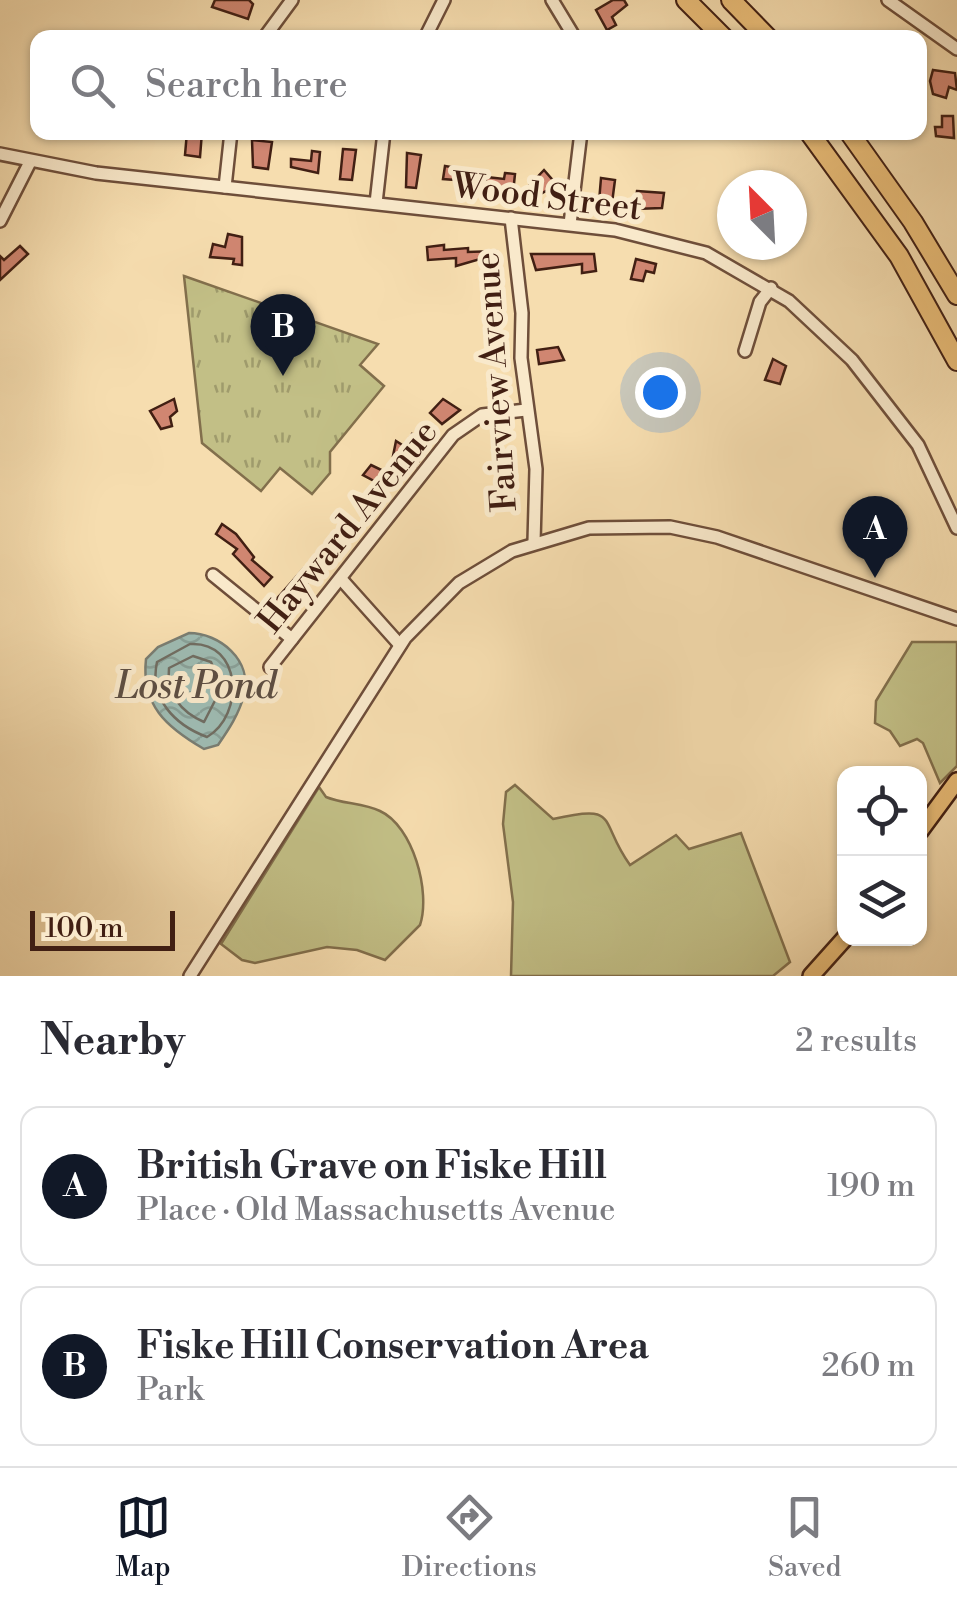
<!DOCTYPE html>
<meta charset="utf-8">
<style>
:root{--surface:#fff;--page:#f7f7f7;--text:#2b2b33;--muted:#7c7c81;--line:#e1e1e2;--accent:#111827}
body{margin:0;font-family:"Libre Bodoni",serif;background:var(--page);color:var(--text)}
.controls{position:absolute;right:30px;bottom:30px;display:grid;overflow:hidden;border-radius:20px;box-shadow:0 2px 8px #0004}
.controls button{width:90px;height:90px;display:grid;place-items:center;padding:0;border:0;border-bottom:2px solid var(--line);background:var(--surface);color:var(--text);font:50px sans-serif}
.compass{position:absolute;left:717px;top:170px;width:90px;height:90px;border-radius:50%;background:var(--surface);box-shadow:0 2px 8px #0004;rotate:336deg}
.scale{position:absolute;left:30px;bottom:25px;width:145px;box-sizing:border-box;padding-left:10px;border:5px solid #411f13;border-top:0;font-size:28px;line-height:35px;white-space:nowrap;color:#411f13;-webkit-text-stroke:8px #f9e9cb;paint-order:stroke}
.you{position:absolute;left:660px;top:392px;width:35px;height:35px;margin:-25px;border:8px solid #fff;border-radius:50%;background:#1a73e8;box-shadow:0 0 0 15px #1a73e833}
.badge{display:grid;place-items:center;width:65px;height:65px;border-radius:50%;background:var(--accent);color:#fff;font-size:32px;font-weight:700}
.pin{position:absolute;translate:-50% -82px;filter:drop-shadow(0 2px 5px #0008)}
.pin::after{content:'';position:absolute;top:52px;width:35px;height:30px;background:inherit;clip-path:polygon(0 0,100% 0,50% 100%)}
.list{margin:0;padding:0;list-style:none}
h2{display:flex;justify-content:space-between;align-items:center;height:130px;margin:0;padding:0 40px;font-size:42px}
h2 small{font-size:32px;font-weight:400;color:var(--muted)}
.list li{display:grid;grid-template-columns:65px 1fr auto;gap:30px;align-items:center;box-sizing:border-box;height:160px;margin:0 20px 20px;padding:0 20px;border:2px solid var(--line);border-radius:20px}
.list b{display:block;font-size:38px;white-space:nowrap}
.list p{margin:0;font-size:32px;white-space:nowrap;color:var(--muted)}
.list em{font-size:32px;font-style:normal;color:var(--muted)}
.icon{flex:none;width:55px;height:55px;fill:none;stroke:currentColor;stroke-width:2;stroke-linecap:round;stroke-linejoin:round}
.map{position:relative;flex:none;width:957px;height:976px;overflow:hidden}
.search{position:absolute;background:var(--surface);box-shadow:0 2px 8px #0004;left:30px;right:30px;top:30px;height:110px;display:flex;align-items:center;gap:25px;box-sizing:border-box;padding:0 35px;border-radius:20px;color:var(--muted);font-size:38px}
.sheet{height:490px;background:var(--surface)}
nav{display:flex;justify-content:space-around;align-items:center;box-sizing:border-box;height:140px;border-top:2px solid var(--line);background:var(--surface);font-size:28px;color:var(--muted)}
nav a{display:grid;justify-items:center;gap:5px}
nav .on{color:var(--accent)}
.map>svg:first-child{display:block}
.grass{fill:#c2bf86;stroke:#826f4c;stroke-width:2.5}
.park{fill:url(#park-tufts);stroke:#826f4c;stroke-width:2.5}
.water{fill:url(#water-waves);stroke:#797d72;stroke-width:2.5}
.lines{fill:none;stroke-linecap:round;stroke-linejoin:round}
.shore{stroke:#706d62;stroke-width:2.5}
.building{fill:#d08671;stroke:#411f13;stroke-width:2.5}
.minor-casing{stroke:#6e4e3a;stroke-width:16}
.major-casing{stroke:#411f13;stroke-width:20}
.highway-casing{stroke:#411f13;stroke-width:22}
.minor{stroke:#f9e9cb;stroke-width:11}
.major{stroke:#ebbe78;stroke-width:15}
.highway{stroke:#ebbe78;stroke-width:18}
.labels{text-anchor:middle;stroke-width:10;stroke-linejoin:round;paint-order:stroke}
.street-label{font-size:35px;fill:#411f13;stroke:#f9e9cb}
.water-label{font-size:38px;font-style:italic;fill:#5d4e43;stroke:#f9e9cb}
</style>
<div class="map">
<svg width="957" height="976" viewBox="0 0 957 976">
<defs>
<pattern id="park-tufts" width="24" height="20" patternUnits="userSpaceOnUse" patternTransform="scale(2.5)"><rect width="24" height="20" fill="#c2bf86"/><path d="M3 7l-1-3M5 7V3M7 7l1-3M15 17l-1-3M17 17v-4M19 17l1-3" fill="none" stroke="#9f9b6c"/></pattern>
<pattern id="water-waves" width="16" height="10" patternUnits="userSpaceOnUse" patternTransform="scale(2.5)"><rect width="16" height="10" fill="#9ebbb2"/><path d="M0 5q4-4 8 0t8 0" fill="none" stroke="#89a098"/></pattern>
</defs>
<rect width="100%" height="100%" fill="#f6ddaf"/>
<filter id="stains"><feTurbulence type="fractalNoise" baseFrequency=".002" numOctaves="4"/><feColorMatrix values="0 0 0 0 .2 0 0 0 0 .09 0 0 0 0 .02 0 0 0 .5 -.17"/></filter>
<radialGradient id="worn" r=".72"><stop offset=".6" stop-color="#630" stop-opacity="0"/><stop offset="1" stop-color="#630" stop-opacity=".3"/></radialGradient>
<g class="grass">
<polygon points="912,642 957,642 957,766 940,783 923,743 917,739 900,746 890,731 875,723 876,701"/>
<path d="M 515,785 L 553,819 C 621,803 598,821 630,865 L 676,835 L 689,849 L 741,833 L 790,962 L 773,976 L 511,976 L 513,902 L 503,824 L 506,792 Z"/>
<path d="M 319,787 L 326,797 C 343,804 363,803 380,811 C 413,826 431,892 420,925 L 385,960 L 357,950 L 327,947 L 255,963 L 242,960 L 221,944 Z"/>
</g>
<polygon class="park" points="184,276 378,344 360,365 384,386 330,452 330,473 312,494 280,468 261,491 202,443"/>
<path class="water" d="M 189,633 C 219,633 253,660 244,695 C 239,714 229,729 218,745 L 204,749 C 166,727 141,705 146,659 L 158,647 Z"/>
<g class="lines">
<g class="shore">
<path d="M 190,644 C 242,641 245,715 207,737 C 175,725 149,699 157,662 Z"/>
<path d="M 193,656 L 211,662 L 222,687 L 204,722 C 181,712 166,694 169,668 Z"/>
</g>
</g>
<g class="building">
<polygon points="215,0 249,0 253,4 248,19 212,7"/>
<polygon points="613,0 624,0 627,5 612,17 616,25 607,30 596,10"/>
<polygon points="933,70 955,73 957,90 949,87 946,98 933,94 930,81"/>
<polygon points="942,116 953,116 954,138 936,136 935,127 942,127"/>
<polygon points="187,132 202,132 200,157 185,155"/>
<polygon points="252,140 272,142 268,169 253,167"/>
<polygon points="343,149 356,150 352,180 340,179"/>
<polygon points="312,151 320,152 318,173 291,167 291,159 311,161"/>
<polygon points="407,153 421,155 416,188 406,187"/>
<polygon points="445,166 469,170 468,181 443,179"/>
<polygon points="544,170 557,185 533,198 527,188"/>
<polygon points="505,173 515,174 513,193 486,188 486,177 504,179"/>
<polygon points="601,178 615,180 612,203 599,202"/>
<polygon points="637,191 664,193 662,208 635,209"/>
<polygon points="228,234 242,237 242,265 233,264 234,259 210,257 213,244 225,247"/>
<polygon points="444,245 444,250 468,248 468,252 496,251 496,277 485,278 480,259 456,266 456,258 428,260 427,247"/>
<polygon points="20,246 28,254 0,280 0,256 4,260"/>
<polygon points="531,254 594,254 596,271 582,273 582,264 536,270"/>
<polygon points="636,259 656,264 654,273 646,271 643,281 631,279"/>
<polygon points="558,347 564,360 539,364 537,350"/>
<polygon points="773,359 786,366 780,384 765,380"/>
<polygon points="174,399 177,411 170,417 172,426 161,429 150,411"/>
<polygon points="443,399 460,410 442,424 430,413"/>
<polygon points="423,430 433,436 416,466 393,456 396,441 404,446 412,434 418,438"/>
<polygon points="371,465 398,478 389,489 363,475"/>
<polygon points="222,524 236,534 254,557 252,560 272,577 264,586 233,554 237,549 216,534"/>
<polygon points="303,569 313,577 283,610 274,602"/>
</g>
<g class="lines">
<defs>
<g id="minor">
<polyline points="552,0 575,38"/>
<polyline points="888,0 957,49"/>
<polyline points="264,38 292,0"/>
<polyline points="425,38 444,0"/>
<polyline points="0,154 96,173 615,230 706,253 789,301 852,360 918,445 957,528"/>
<polyline points="225,187 231,132"/>
<polyline points="376,203 384,132"/>
<polyline points="511,218 522,313 521,358 536,469 534,542"/>
<polyline points="0,221 30,162"/>
<polyline points="570,224 581,132"/>
<polyline points="745,351 760,302 771,288"/>
<polyline points="213,575 292,639"/>
<polyline points="341,579 400,645"/>
<polyline points="270,667 453,435 482,415 526,410"/>
<polyline points="190,976 405,638 459,583 512,551 589,528 670,527 717,537 957,619"/>
</g>
<g id="major">
<polyline points="920,831 957,781"/>
<polyline points="811,976 845,938"/>
</g>
<g id="highway">
<polyline points="686,0 724,38"/>
<polyline points="731,0 768,38"/>
<polyline points="809,132 899,256 957,361"/>
<polyline points="849,132 913,222 957,295"/>
</g>
</defs>
<use href="#minor" class="minor-casing"/>
<use href="#major" class="major-casing"/>
<use href="#highway" class="highway-casing"/>
<use href="#minor" class="minor"/>
<use href="#major" class="major"/>
<use href="#highway" class="highway"/>
</g>
<g class="labels">
<g class="street-label">
<text transform="translate(547 196) rotate(7)" y="12">Wood Street</text>
<text transform="translate(495 382) rotate(-94)" y="12">Fairview Avenue</text>
<text transform="translate(347 526) rotate(-51)" y="12">Hayward Avenue</text>
</g>
<g class="water-label">
<text x="196" y="698">Lost Pond</text>
</g>
</g>
<rect width="100%" height="100%" filter="url(#stains)"/>
<rect width="100%" height="100%" fill="url(#worn)"/>
</svg>
<div class="controls">
<button><svg class="icon" aria-label="locate" viewBox="0 0 24 24"><circle cx="12" cy="12" r="6"/><path d="M12 2v4M12 18v4M2 12h4M18 12h4"/></svg></button>
<button><svg class="icon" aria-label="layers" viewBox="0 0 24 24"><path d="M12 4l9 5-9 5-9-5zM3 14l9 5 9-5"/></svg></button>
</div>
<svg class="compass" viewBox="-18 -18 36 36"><path d="M0-13l5 13h-10z" fill="#e53935"/><path d="M0 13l5-13h-10z" fill="#7c7c81"/></svg>
<div class="scale">100 m</div>
<div class="you"></div>
<div class="pin badge" style="left:875px;top:578px">A</div>
<div class="pin badge" style="left:283px;top:376px">B</div>
<div class="search"><svg class="icon" aria-label="search" viewBox="0 0 24 24"><circle cx="10" cy="10" r="6"/><path d="M15 15l6 6"/></svg>Search here</div>
</div>
<section class="sheet">
<h2>Nearby<small>2 results</small></h2>
<ul class="list">
<li><span class="badge">A</span><div><b>British Grave on Fiske Hill</b><p>Place · Old Massachusetts Avenue</p></div><em>190 m</em></li>
<li><span class="badge">B</span><div><b>Fiske Hill Conservation Area</b><p>Park</p></div><em>260 m</em></li>
</ul>
</section>
<nav>
<a class="on"><svg class="icon" aria-label="map" viewBox="0 0 24 24"><path d="M3 6l6-2 6 2 6-2v14l-6 2-6-2-6 2zM9 4v14M15 6v14"/></svg>Map</a>
<a><svg class="icon" aria-label="directions" viewBox="0 0 24 24"><path d="M12 3l9 9-9 9-9-9zM9 14v-3h6M13 9l2 2-2 2"/></svg>Directions</a>
<a><svg class="icon" aria-label="saved" viewBox="0 0 24 24"><path d="M7 4h10v16l-5-4-5 4z"/></svg>Saved</a>
</nav>
